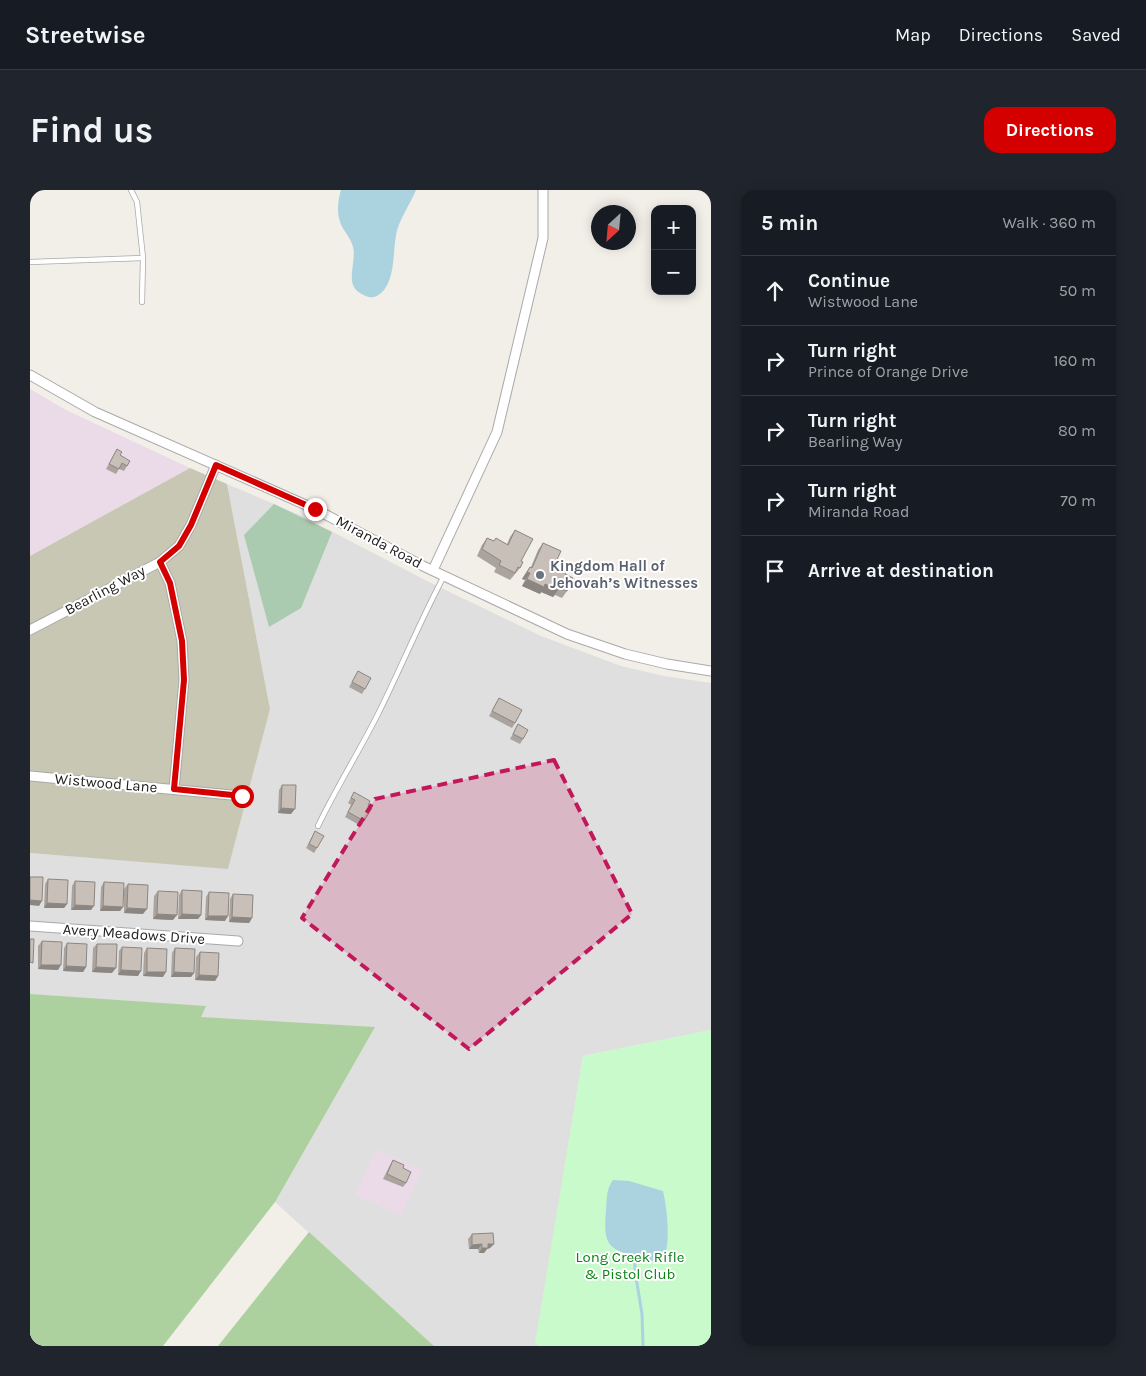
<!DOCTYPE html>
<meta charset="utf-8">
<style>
:root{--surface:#171b24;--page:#20242c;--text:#f1f3f6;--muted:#9ea1a6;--line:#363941;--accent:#d40000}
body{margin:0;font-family:Karla,sans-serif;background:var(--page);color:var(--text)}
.controls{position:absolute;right:15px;top:15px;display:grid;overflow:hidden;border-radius:10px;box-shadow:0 2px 12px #0003}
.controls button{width:45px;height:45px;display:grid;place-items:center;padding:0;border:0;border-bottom:1px solid var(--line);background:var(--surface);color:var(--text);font:25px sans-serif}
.compass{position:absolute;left:561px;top:15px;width:45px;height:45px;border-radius:50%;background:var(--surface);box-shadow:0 2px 12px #0003;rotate:206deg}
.stop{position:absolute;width:15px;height:15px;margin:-11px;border:4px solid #d40000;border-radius:50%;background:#fff}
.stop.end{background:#d40000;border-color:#fff;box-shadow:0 1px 5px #0008}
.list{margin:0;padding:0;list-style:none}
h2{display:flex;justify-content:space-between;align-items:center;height:65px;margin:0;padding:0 20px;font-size:21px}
h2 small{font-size:16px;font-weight:400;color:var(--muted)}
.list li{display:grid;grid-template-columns:32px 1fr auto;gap:15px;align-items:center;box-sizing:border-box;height:70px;padding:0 20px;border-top:1px solid var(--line)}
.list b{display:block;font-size:19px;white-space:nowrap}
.list p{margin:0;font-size:16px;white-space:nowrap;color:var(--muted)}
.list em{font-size:16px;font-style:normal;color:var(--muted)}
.icon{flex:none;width:28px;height:28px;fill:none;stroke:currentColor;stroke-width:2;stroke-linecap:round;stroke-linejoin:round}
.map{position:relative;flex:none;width:681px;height:1156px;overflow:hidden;border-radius:15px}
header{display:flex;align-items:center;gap:30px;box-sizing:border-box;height:70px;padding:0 25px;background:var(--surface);border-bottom:1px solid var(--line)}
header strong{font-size:24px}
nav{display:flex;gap:28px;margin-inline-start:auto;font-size:18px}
.intro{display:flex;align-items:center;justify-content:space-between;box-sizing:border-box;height:120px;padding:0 30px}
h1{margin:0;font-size:35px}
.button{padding:12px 22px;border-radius:15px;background:var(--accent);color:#fff;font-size:18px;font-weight:700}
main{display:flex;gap:30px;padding:0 30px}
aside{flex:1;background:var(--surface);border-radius:15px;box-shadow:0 2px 12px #0003}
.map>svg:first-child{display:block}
.residential{fill:#e0dfdf}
.industrial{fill:#ebdbe8}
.construction{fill:#c7c7b4}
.forest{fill:#add19e}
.cemetery{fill:#aacbaf}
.park{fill:#c8facc}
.water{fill:#aad3df}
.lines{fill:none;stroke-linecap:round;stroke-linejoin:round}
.stream{stroke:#aad3df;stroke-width:3}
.service-casing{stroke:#a9a9a9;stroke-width:6}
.minor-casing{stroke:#a9a9a9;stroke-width:11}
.service{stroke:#fff;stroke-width:4.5}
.minor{stroke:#fff;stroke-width:9}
.wall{fill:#aba49e}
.shaded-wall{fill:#8b8681}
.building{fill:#c7bfb8;stroke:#8b8681}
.route{stroke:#d40000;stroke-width:6}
.marked{fill:#c2185b;fill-opacity:0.2;stroke:#c2185b;stroke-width:4;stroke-dasharray:10 6;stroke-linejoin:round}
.worship-dot{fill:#6b7280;stroke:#fff;stroke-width:2}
.labels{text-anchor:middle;stroke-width:4;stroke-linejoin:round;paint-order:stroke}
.street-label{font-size:15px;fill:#222;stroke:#fff}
.worship-label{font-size:15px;font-weight:bold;fill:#5b616d;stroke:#fff;text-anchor:start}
.park-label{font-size:15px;fill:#0c8416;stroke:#fff}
</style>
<header>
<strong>Streetwise</strong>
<nav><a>Map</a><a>Directions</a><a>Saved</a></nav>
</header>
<div class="intro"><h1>Find us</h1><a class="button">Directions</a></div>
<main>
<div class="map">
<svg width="681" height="1156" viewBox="0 0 681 1156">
<rect width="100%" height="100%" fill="#f2efe9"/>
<polygon class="residential" points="197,294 272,326 399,392 511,446 591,476 634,486 681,493 681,840 553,866 506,1153 509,1156 404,1156 245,1012 100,1156 0,1156 0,663 198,678 240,519"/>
<g class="industrial">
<polygon points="0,199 36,220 160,278 0,366"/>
<polygon points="346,959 392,980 371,1026 325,1005"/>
</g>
<polygon class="construction" points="160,278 197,294 240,519 198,679 0,663 0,366"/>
<g class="forest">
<polygon points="0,804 176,816 171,827 345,837 245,1012 133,1156 0,1156"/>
<polygon points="279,1042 404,1156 188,1156"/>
</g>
<polygon class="cemetery" points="244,314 302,342 271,418 239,437 214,345"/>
<polygon class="park" points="681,840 681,1156 509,1156 505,1153 553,866"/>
<g class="water">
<path d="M 311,0 L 386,0 C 380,15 369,29 366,45 C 363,62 365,86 354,100 C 352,103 347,106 344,107 C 339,108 335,106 330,103 C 314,94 327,71 323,57 C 321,50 318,46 314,40 C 306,28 307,13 311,0 Z"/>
<path d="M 583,990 L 599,991 L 633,1001 C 637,1018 641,1052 634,1068 L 627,1072 C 619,1070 612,1066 604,1065 C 574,1060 574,1048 576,1020 C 577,1009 576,999 583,990 Z"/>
</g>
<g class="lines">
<polyline class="stream" points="605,1062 605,1081 612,1124 613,1156"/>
<defs>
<g id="service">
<polyline points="101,0 107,12 113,68 112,112"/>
<polyline points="0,72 113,68"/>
<path d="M 288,636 C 306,598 329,562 348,524 C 371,478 390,431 414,386"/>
</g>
<g id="minor">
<polyline points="0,185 65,222 285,319 393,376 537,444 595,464 637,474 681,481"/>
<polyline points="130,372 140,393 152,451 154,490 144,599"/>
<polyline points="403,380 467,242 513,48 513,0"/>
<polyline points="0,440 130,372 149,356 161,335 186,275"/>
<polyline points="0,586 212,606"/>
<polyline points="0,736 208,751"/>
</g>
</defs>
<use href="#service" class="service-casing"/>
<use href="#minor" class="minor-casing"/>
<use href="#service" class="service"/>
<use href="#minor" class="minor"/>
</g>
<g class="wall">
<polygon points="87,259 90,265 97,276 94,281 89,279 86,284 76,279"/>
<polygon points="485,340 491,371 490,378 480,390 464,382 466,378 447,366 452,355 457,348 464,351 477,354 480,347"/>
<polygon points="513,353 524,376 535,384 537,401 532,408 525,405 523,407 511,402 510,404 492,396 495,390 492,389 495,384 500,377 501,377 508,360"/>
<polygon points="328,481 335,499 332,504 319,497"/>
<polygon points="469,508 485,533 482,538 459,526"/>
<polygon points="488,534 493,549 490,554 480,549"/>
<polygon points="252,595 261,624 248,623 249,600"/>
<polygon points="324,602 338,616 334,631 331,636 315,627 321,615 318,613"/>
<polygon points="285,641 287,658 284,663 276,658"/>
<polygon points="18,689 37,714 34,718 14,718 15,694"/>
<polygon points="45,691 61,720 41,720 42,696"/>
<polygon points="74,692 93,717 90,721 70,721 71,697"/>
<polygon points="98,694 113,724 94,723 94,699"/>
<polygon points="152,700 171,725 168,729 148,729 149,705"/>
<polygon points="128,701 143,730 123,729 124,706"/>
<polygon points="179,702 195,731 175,730 176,707"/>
<polygon points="203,704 222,728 219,733 199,732 200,709"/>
<polygon points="12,751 28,780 8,779 8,756"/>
<polygon points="37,753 56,777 53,782 33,781 34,758"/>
<polygon points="67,754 82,783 62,782 63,758"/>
<polygon points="92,757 108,786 88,785 89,761"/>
<polygon points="117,758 133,787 113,786 114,763"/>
<polygon points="145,758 164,783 161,787 141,787 142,763"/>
<polygon points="170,762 188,786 185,791 165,790 166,767"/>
<polygon points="363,970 373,978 376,993 373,997 353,989 360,975"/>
<polygon points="442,1044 464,1054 460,1058 457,1059 454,1063 449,1063 448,1059 439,1059 438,1049"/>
</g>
<g class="shaded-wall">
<polygon points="497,382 500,383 495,390 492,389"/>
<polygon points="497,389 515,394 528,400 523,407 511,402 510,404 492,396"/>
<polygon points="251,618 265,619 261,624 248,623"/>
<polygon points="0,710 12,711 9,716 0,715"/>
<polygon points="17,713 37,714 34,718 14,718"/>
<polygon points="45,715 64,716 61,720 41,720"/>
<polygon points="73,716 93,717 90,721 70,721"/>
<polygon points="97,718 117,719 113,724 94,723"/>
<polygon points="127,724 147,725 143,730 123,729"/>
<polygon points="152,724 171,725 168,729 148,729"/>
<polygon points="178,726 198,726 195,731 175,730"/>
<polygon points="202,727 222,728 219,733 199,732"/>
<polygon points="11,775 31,775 28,780 8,779"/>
<polygon points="36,776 56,777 53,782 33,781"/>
<polygon points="66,777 86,778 82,783 62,782"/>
<polygon points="91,780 111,781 108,786 88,785"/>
<polygon points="117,782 136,782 133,787 113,786"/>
<polygon points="144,782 164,783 161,787 141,787"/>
<polygon points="169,785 188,786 185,791 165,790"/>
<polygon points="452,1054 448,1059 439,1059 442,1055"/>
<polygon points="458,1054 464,1054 460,1058 457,1059 454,1063 449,1063 452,1058"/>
</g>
<g class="building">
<polygon points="87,259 92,262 90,265 100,271 97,276 92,273 89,279 79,274"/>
<polygon points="485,340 503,349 491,371 493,372 490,378 488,377 485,383 469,375 471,371 452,359 457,348 464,351 466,348 478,355"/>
<polygon points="513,353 531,361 524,376 536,381 535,384 543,388 537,401 529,398 528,400 515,394 514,397 497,389 500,383 497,382 500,377 502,378"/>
<polygon points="328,481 341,488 335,499 322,492"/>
<polygon points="469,508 492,520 485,533 462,521"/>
<polygon points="488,534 498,540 493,549 483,544"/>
<polygon points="252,595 266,595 265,619 251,618"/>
<polygon points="324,602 340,611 338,616 342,618 334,631 318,622 325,610 321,608"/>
<polygon points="285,641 294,646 287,658 279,654"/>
<polygon points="0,687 13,687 12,711 0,710"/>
<polygon points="18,689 38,690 37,714 17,713"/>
<polygon points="45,691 65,692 64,716 45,715"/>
<polygon points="74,692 94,693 93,717 73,716"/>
<polygon points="98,694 118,695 117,719 97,718"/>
<polygon points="152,700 172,701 171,725 152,724"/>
<polygon points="128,701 148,702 147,725 127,724"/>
<polygon points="179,702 199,703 198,726 178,726"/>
<polygon points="203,704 223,705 222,728 202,727"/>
<polygon points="0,749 4,749 3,773 0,772"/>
<polygon points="12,751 32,752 31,775 11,775"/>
<polygon points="37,753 57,754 56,777 36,776"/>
<polygon points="67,754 87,754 86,778 66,777"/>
<polygon points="92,757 112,758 111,781 91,780"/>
<polygon points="117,758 137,759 136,782 117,782"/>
<polygon points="145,758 165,759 164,783 144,782"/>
<polygon points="170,762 189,763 188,786 169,785"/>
<polygon points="363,970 374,975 373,978 381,982 376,993 357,984"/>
<polygon points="463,1043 464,1054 458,1054 458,1058 452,1058 452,1054 442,1055 442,1044"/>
</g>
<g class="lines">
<polyline class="route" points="212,606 144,599 154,490 152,451 140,393 130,372 149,356 161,335 186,275 285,319"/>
</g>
<path class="marked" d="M 524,570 L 602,724 L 439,859 L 272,728 L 345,609 Z"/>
<circle class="worship-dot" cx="510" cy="385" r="5"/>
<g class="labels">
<g class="street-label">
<text transform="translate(349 352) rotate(28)" y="5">Miranda Road</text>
<text transform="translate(75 400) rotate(-28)" y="5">Bearling Way</text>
<text transform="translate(76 593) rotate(5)" y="5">Wistwood Lane</text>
<text transform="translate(104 744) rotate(4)" y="5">Avery Meadows Drive</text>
</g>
<g class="worship-label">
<text x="520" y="381">Kingdom Hall of<tspan x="520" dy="17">Jehovah’s Witnesses</tspan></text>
</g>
<g class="park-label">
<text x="600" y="1072">Long Creek Rifle<tspan x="600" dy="17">&amp; Pistol Club</tspan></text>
</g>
</g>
</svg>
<div class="controls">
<button>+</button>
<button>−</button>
</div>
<svg class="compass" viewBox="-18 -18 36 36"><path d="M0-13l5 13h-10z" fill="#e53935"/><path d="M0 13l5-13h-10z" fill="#9ea1a6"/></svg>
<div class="stop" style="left:212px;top:606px"></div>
<div class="stop end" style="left:285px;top:319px"></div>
</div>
<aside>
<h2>5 min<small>Walk · 360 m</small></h2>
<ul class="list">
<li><svg class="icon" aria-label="ahead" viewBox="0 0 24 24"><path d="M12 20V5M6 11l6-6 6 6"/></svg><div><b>Continue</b><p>Wistwood Lane</p></div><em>50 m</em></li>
<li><svg class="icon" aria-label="right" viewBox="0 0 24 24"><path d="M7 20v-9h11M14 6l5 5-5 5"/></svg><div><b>Turn right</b><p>Prince of Orange Drive</p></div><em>160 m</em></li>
<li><svg class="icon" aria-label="right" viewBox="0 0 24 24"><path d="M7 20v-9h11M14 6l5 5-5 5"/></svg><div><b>Turn right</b><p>Bearling Way</p></div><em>80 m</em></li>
<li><svg class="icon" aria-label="right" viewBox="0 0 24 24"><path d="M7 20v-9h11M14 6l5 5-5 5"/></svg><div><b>Turn right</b><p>Miranda Road</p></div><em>70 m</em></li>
<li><svg class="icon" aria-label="arrive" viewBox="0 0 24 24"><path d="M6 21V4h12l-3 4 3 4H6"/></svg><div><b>Arrive at destination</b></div></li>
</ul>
</aside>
</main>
